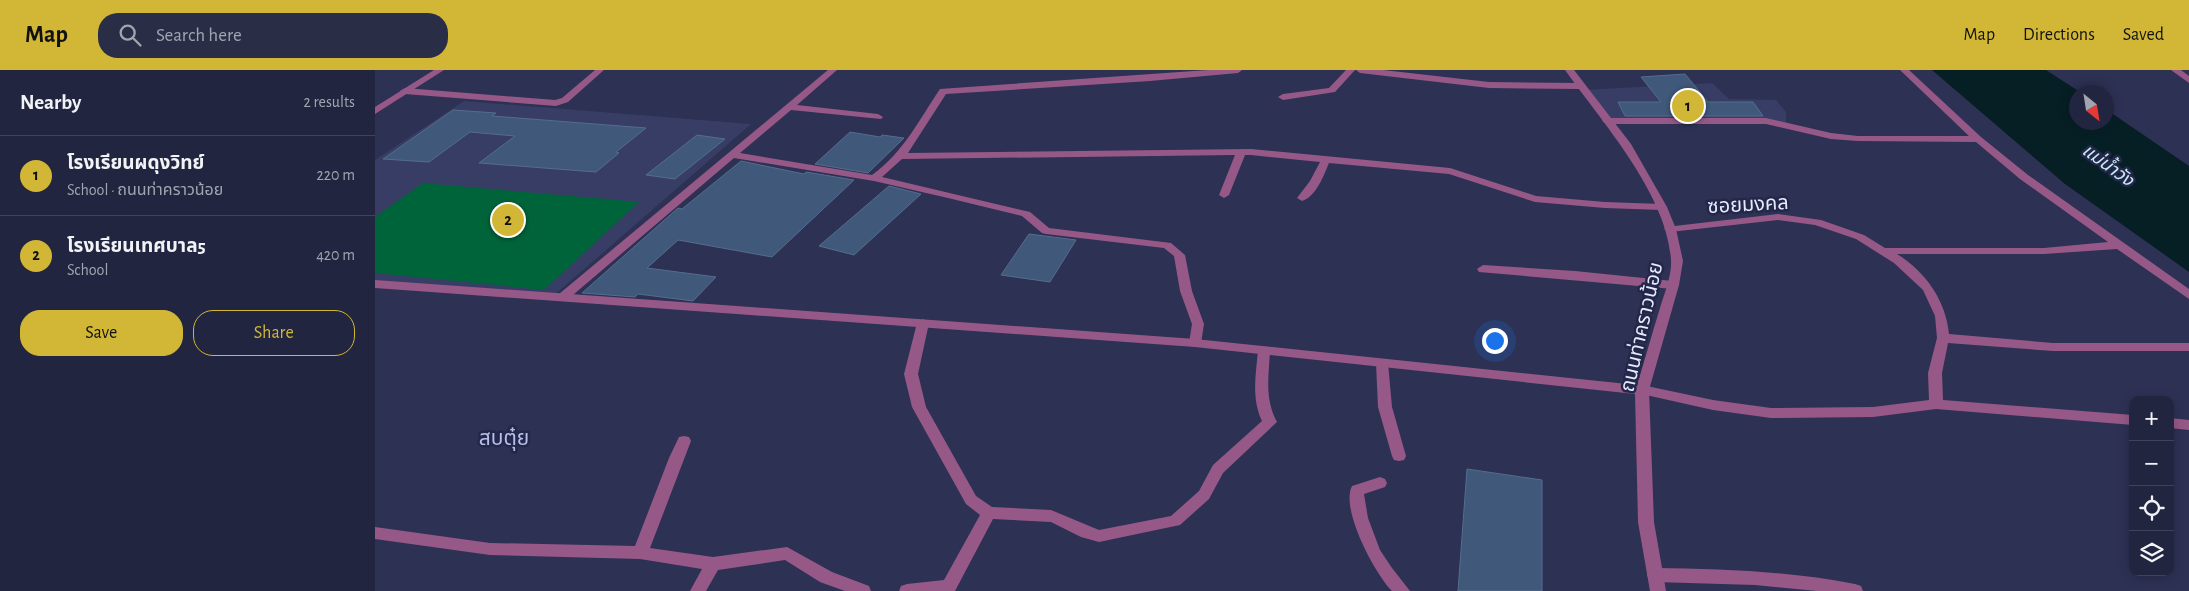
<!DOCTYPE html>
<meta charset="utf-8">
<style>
:root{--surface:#22253f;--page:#2a2d46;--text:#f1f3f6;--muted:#a2a5b0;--line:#3f4259;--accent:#d2b736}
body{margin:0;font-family:"Alegreya Sans","Noto Sans Thai",sans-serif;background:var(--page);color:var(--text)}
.controls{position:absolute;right:15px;bottom:15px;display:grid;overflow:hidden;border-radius:10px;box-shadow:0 2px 12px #0003}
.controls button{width:45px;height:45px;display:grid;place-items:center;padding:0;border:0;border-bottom:1px solid var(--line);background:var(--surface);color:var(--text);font:25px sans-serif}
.compass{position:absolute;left:1694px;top:15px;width:45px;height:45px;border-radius:50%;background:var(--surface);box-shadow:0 2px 12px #0003;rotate:150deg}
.you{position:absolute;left:1119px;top:270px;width:18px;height:18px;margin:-12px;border:4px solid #fff;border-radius:50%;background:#1a73e8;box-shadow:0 0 0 8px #1a73e833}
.badge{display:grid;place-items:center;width:32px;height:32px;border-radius:50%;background:var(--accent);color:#111;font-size:16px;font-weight:700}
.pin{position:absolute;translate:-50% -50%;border:2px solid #fff;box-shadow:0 1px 5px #0006}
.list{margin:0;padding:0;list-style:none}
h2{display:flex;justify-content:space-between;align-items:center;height:65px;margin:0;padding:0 20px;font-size:21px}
h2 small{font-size:16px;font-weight:400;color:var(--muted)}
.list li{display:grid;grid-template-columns:32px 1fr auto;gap:15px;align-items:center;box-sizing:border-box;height:80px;padding:0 20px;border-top:1px solid var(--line)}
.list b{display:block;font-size:19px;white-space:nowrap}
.list p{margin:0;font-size:16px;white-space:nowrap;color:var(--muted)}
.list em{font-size:16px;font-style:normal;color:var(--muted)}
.actions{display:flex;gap:10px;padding:15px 20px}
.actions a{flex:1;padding:11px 0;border:1px solid var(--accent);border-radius:20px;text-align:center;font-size:18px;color:var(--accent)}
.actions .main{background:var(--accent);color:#111}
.icon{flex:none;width:28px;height:28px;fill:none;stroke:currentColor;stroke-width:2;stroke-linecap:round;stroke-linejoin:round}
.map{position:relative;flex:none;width:1814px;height:521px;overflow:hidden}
header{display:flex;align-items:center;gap:30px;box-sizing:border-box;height:70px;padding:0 25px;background:var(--accent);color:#111}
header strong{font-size:24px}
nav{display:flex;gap:28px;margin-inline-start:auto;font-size:18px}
.search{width:350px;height:45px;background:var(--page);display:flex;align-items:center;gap:12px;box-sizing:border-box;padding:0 18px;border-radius:20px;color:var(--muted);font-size:19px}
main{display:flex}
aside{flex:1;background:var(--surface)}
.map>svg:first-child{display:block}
.built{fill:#383d65}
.green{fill:#00643a}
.water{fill:#061f25}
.building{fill:#405879;stroke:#546d8f}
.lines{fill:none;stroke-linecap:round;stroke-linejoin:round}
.minor{fill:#965987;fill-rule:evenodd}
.tertiary{fill:#965987;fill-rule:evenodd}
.labels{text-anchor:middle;stroke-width:5;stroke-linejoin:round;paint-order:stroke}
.far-water-label{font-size:18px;font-style:italic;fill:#c8ebf5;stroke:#232749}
.street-label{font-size:20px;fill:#e6eafc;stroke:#232749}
.neighbourhood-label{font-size:21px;fill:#b5bee9;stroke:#232749}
</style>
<header>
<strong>Map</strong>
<div class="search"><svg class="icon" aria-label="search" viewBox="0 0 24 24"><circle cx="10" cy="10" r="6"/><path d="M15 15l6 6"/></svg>Search here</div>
<nav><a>Map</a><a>Directions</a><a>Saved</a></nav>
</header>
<main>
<aside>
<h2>Nearby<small>2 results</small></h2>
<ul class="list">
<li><span class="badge">1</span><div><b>โรงเรียนผดุงวิทย์</b><p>School · ถนนท่าคราวน้อย</p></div><em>220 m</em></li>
<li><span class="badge">2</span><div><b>โรงเรียนเทศบาล5</b><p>School</p></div><em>420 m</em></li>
</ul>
<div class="actions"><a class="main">Save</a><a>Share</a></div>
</aside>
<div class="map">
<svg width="1814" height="521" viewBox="0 0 1814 521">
<rect width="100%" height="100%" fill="#2d3154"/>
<g class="built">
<polygon points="1337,13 1354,29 1401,30 1411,42 1411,54 1232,51 1208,20"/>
<polygon points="89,31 376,54 177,227 0,210 0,90"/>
</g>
<polygon class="green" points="48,113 264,132 169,220 0,203 0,147"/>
<polygon class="water" points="1557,0 1671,0 1705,22 1702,22 1702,52 1732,52 1732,40 1814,96 1814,202 1690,114"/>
<g class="building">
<polygon points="1310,4 1333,32 1378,32 1388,46 1250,46 1243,32 1286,32 1266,7"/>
<polygon points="78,40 121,43 117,46 271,58 241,82 244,83 221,102 104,93 140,66 95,62 54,92 8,89"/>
<polygon points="475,62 505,67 507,65 529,68 493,103 440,94"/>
<polygon points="322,65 350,69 300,109 271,105"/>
<polygon points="366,91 429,104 431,102 479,110 397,187 303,170 272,198 341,207 318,231 263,224 260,227 207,223 303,138 307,139"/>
<polygon points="514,116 546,124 479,185 444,176"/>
<polygon points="654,164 701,170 675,212 626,205"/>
<polygon points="1092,399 1167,410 1167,521 1083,521"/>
</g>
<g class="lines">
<g class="minor">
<polygon points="220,0 229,0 193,32 181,36 30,24 25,21 30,18 180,30 187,28"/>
<path d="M 453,0 L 462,0 L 422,35 L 503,44 L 508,47 L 506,49 L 416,40 L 365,83 L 497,105 C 528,83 544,50 565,19 L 833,0 L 867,0 L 863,3 L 775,11 L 571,24 L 533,83 L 876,79 L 1075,98 L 1161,126 L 1230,132 L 1287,134 L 1292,137 L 1287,140 L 1230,138 L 1160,132 L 1074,104 L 954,93 C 949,105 941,127 927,131 L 922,128 L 935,111 L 945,92 L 876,85 L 870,85 L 854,125 L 849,128 L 844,125 L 860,85 L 527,89 L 507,107 L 655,142 L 674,158 L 796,173 L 810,185 L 817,221 L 829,254 L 826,273 L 820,277 L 814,273 L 817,254 L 805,221 L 799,186 L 789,178 L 671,164 L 667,163 L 647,146 L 573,128 L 499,111 L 359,88 L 192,230 L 184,230 L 182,227 L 184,224 Z"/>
<polygon points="971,0 980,0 960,22 908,30 903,27 908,24 954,18"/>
<polygon points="981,0 1008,0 1114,12 1205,13 1210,16 1205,19 1114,18 985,3"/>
<path d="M 1525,0 L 1534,0 L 1606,67 L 1653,105 L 1814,219 L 1814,229 L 1742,179 L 1669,184 L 1522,184 C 1551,202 1571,231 1574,264 L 1678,273 L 1814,273 L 1814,281 L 1678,281 L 1573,273 L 1567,303 L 1568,330 L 1758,345 L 1758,355 L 1561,339 L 1498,347 L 1396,348 L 1338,340 L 1262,323 L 1260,320 L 1262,317 L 1267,315 L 1338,330 L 1396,338 L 1498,337 L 1554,330 L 1553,303 L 1562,268 L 1560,246 L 1548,220 L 1519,193 L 1481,169 L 1440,155 L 1403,150 L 1295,162 L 1289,159 L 1291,157 L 1403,144 L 1446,150 L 1489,165 L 1510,178 L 1669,178 L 1733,172 L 1645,109 L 1601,72 L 1483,71 L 1456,69 L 1391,54 L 1232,54 L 1227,51 L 1232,48 L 1391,48 L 1456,63 L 1483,66 L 1594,66 Z"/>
<polygon points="1796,0 1806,0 1814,6 1814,13"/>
<polygon points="1108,195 1200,201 1298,211 1304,215 1298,219 1104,202 1102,199"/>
<path d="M 548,249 L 554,253 L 543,304 L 551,337 L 601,426 L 617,437 L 676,440 L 724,460 L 796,446 L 824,421 L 838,395 L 887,351 C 876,328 881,304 883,280 L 889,276 L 895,280 C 894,306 889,328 902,352 L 848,403 L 834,429 L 805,455 L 724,472 L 706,467 L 676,452 L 618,449 L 580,521 L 524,521 L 526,516 L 532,514 L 569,510 L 605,445 L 591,434 L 537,337 L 529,304 L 542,253 Z"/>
<polygon points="1007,289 1013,293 1017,337 1031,386 1029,390 1024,391 1019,390 1017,386 1003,337 1001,293"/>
<polygon points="1795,348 1814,350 1814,360 1795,358"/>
<polygon points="309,366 314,367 316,371 275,478 338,487 412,477 457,502 494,516 496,521 470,521 445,512 410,490 343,500 331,521 315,521 327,499 265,489 115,485 0,469 0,457 115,473 260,476 294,388 304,367"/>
<path d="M 1005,407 L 1010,409 L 1012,413 L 1010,417 L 989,424 L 993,448 L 1005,480 L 1017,498 L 1035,521 L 1017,521 C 1000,504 965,439 977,416 Z"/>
<path d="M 1280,498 C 1347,499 1414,501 1480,514 L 1486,516 L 1488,521 L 1442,521 L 1380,515 L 1280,512 L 1274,510 L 1272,505 L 1274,500 Z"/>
</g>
<g class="tertiary">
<polygon points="59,0 69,0 0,44 0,37"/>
<path d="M 1190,0 L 1199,0 L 1256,74 L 1292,137 L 1301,159 L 1308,191 L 1304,215 L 1274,320 L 1279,452 L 1291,521 L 1275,521 L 1263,452 L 1260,324 L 820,277 L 0,218 L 0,210 L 820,269 L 1262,315 C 1270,289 1277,264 1285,238 C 1289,224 1297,206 1296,190 C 1292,124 1227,52 1190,0 Z"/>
</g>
</g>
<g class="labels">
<g class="far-water-label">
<text transform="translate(1733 95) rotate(36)" y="6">แม่น้ำวัง</text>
</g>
<g class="street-label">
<text transform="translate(1373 134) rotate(-3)" y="7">ซอยมงคล</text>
<text transform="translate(1266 257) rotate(-77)" y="7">ถนนท่าคราวน้อย</text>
</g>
<g class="neighbourhood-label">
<text x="129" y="375">สบตุ๋ย</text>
</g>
</g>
</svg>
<div class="controls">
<button>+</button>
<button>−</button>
<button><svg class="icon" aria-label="locate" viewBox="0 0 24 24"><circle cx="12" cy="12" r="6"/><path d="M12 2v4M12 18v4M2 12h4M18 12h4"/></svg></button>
<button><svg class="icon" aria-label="layers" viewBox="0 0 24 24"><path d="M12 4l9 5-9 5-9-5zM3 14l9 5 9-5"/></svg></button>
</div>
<svg class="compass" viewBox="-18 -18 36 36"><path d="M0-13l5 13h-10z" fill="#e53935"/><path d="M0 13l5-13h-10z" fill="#a2a5b0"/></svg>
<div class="you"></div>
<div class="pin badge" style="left:1313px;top:36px">1</div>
<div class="pin badge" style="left:133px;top:150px">2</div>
</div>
</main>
